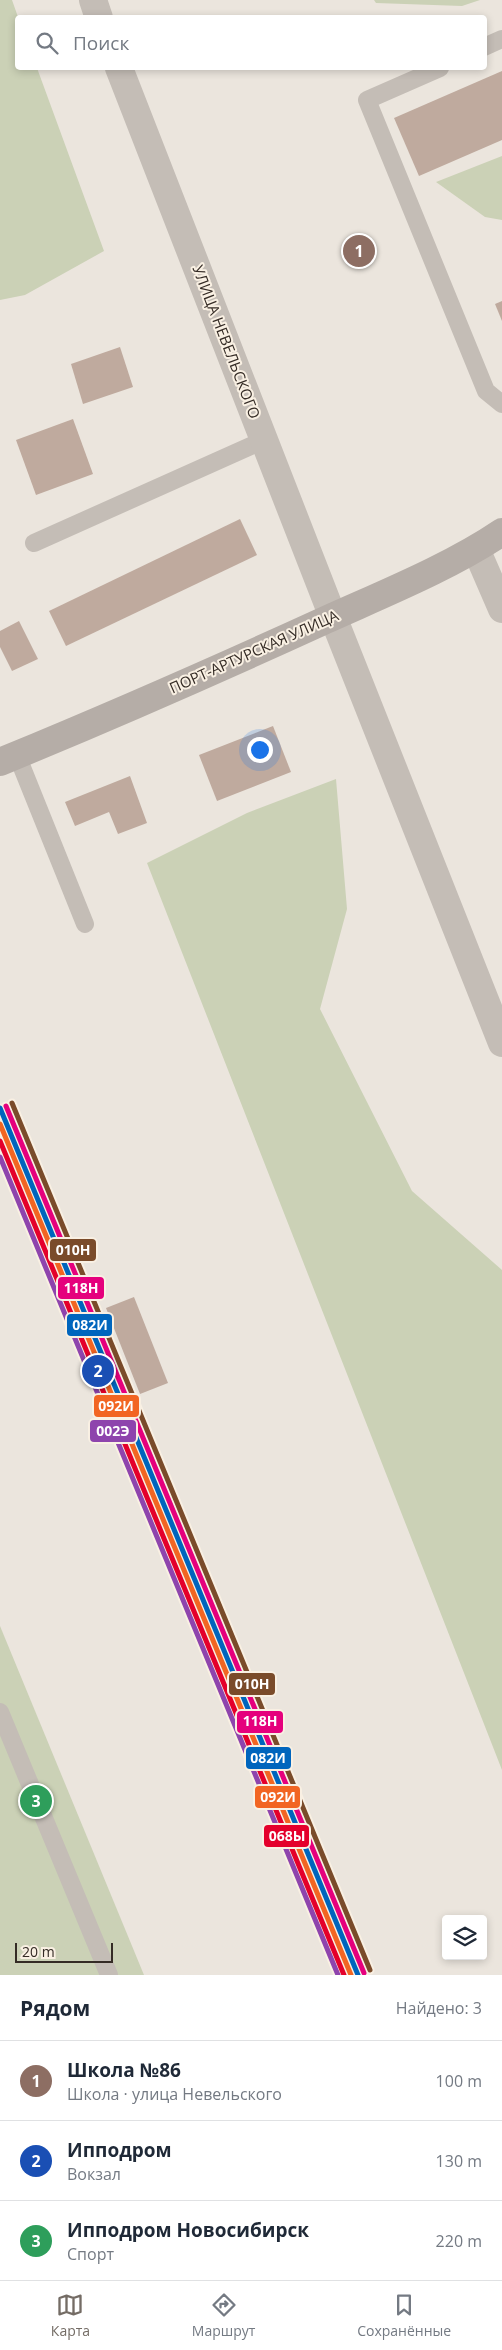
<!DOCTYPE html>
<html lang="ru">
<meta charset="utf-8">
<style>
:root{--surface:#fff;--page:#f2f2f3;--text:#1f2937;--muted:#747a83;--line:#e0e1e3;--accent:#746c65}
body{margin:0;font-family:"Open Sans",sans-serif;background:var(--page);color:var(--text)}
.controls{position:absolute;right:15px;bottom:15px;display:grid;overflow:hidden;border-radius:5px;box-shadow:0 2px 8px #0003}
.controls button{width:45px;height:45px;display:grid;place-items:center;padding:0;border:0;border-bottom:1px solid var(--line);background:var(--surface);color:var(--text);font:25px sans-serif}
.scale{position:absolute;left:15px;bottom:12px;width:98px;box-sizing:border-box;padding-left:5px;border:2px solid #342b25;border-top:0;font-size:14px;line-height:18px;white-space:nowrap;color:#342b25;-webkit-text-stroke:4px #f9f0e3;paint-order:stroke}
.you{position:absolute;left:259px;top:749px;width:18px;height:18px;margin:-12px;border:4px solid #fff;border-radius:50%;background:#1a73e8;box-shadow:0 0 0 8px #1a73e833}
.badge{display:grid;place-items:center;width:32px;height:32px;border-radius:50%;background:var(--accent);color:#fff;font-size:16px;font-weight:700}
.pin{position:absolute;translate:-50% -50%;border:2px solid #fff;box-shadow:0 1px 5px #0006}
.list{margin:0;padding:0;list-style:none}
h2{display:flex;justify-content:space-between;align-items:center;height:65px;margin:0;padding:0 20px;font-size:21px}
h2 small{font-size:16px;font-weight:400;color:var(--muted)}
.list li{display:grid;grid-template-columns:32px 1fr auto;gap:15px;align-items:center;box-sizing:border-box;height:80px;padding:0 20px;border-top:1px solid var(--line)}
.list b{display:block;font-size:19px;white-space:nowrap}
.list p{margin:0;font-size:16px;white-space:nowrap;color:var(--muted)}
.list em{font-size:16px;font-style:normal;color:var(--muted)}
.icon{flex:none;width:28px;height:28px;fill:none;stroke:currentColor;stroke-width:2;stroke-linecap:round;stroke-linejoin:round}
.map{position:relative;flex:none;width:502px;height:1975px;overflow:hidden}
.search{position:absolute;background:var(--surface);box-shadow:0 2px 8px #0003;left:15px;right:15px;top:15px;height:55px;display:flex;align-items:center;gap:12px;box-sizing:border-box;padding:0 18px;border-radius:5px;color:var(--muted);font-size:19px}
.sheet{height:305px;background:var(--surface)}
nav{display:flex;justify-content:space-around;align-items:center;box-sizing:border-box;height:70px;border-top:1px solid var(--line);background:var(--surface);font-size:14px;color:var(--muted)}
nav a{display:grid;justify-items:center;gap:2px}
nav .on{color:var(--accent)}
.map>svg:first-child{display:block}
.green{fill:#cbd1b6}
.building{fill:#bfaa9e}
.lines{fill:none;stroke-linecap:round;stroke-linejoin:round}
.lane{stroke:#c4bdb6;stroke-width:18}
.street{stroke:#c4bdb6;stroke-width:28}
.secondary{stroke:#b5ada7;stroke-width:28}
.rail-1-casing{stroke:#f9f0e3;stroke-width:9}
.rail-2-casing{stroke:#f9f0e3;stroke-width:9}
.rail-3-casing{stroke:#f9f0e3;stroke-width:9}
.rail-4-casing{stroke:#f9f0e3;stroke-width:9}
.rail-5-casing{stroke:#f9f0e3;stroke-width:9}
.rail-6-casing{stroke:#f9f0e3;stroke-width:9}
.rail-1{stroke:#0065bd;stroke-width:5}
.rail-2{stroke:#f26522;stroke-width:5}
.rail-3{stroke:#e5007d;stroke-width:5}
.rail-4{stroke:#e4002b;stroke-width:5}
.rail-5{stroke:#7a4b2a;stroke-width:5}
.rail-6{stroke:#8e44ad;stroke-width:5}
.labels{text-anchor:middle;stroke-width:4;stroke-linejoin:round;paint-order:stroke}
.street-label{font-size:15px;fill:#342b25;stroke:#f9f0e3}
.line-badge{stroke:#f9f0e3;stroke-width:2}
.badge-label{font-size:14px;text-anchor:middle;font-weight:bold;fill:#fff}
</style>
<div class="map">
<svg width="502" height="1975" viewBox="0 0 502 1975">
<rect width="100%" height="100%" fill="#ebe5dd"/>
<g class="green">
<polygon points="0,0 12,0 18,17 18,68 37,68 104,251 25,295 0,300"/>
<polygon points="374,0 480,0 462,6 376,3"/>
<polygon points="502,156 502,220 485,217 436,182"/>
<polygon points="336,779 347,909 320,1009 412,1191 502,1270 502,1770 147,863 247,813"/>
<polygon points="0,1626 144,1975 0,1975"/>
</g>
<g class="building">
<polygon points="502,71 502,140 419,176 394,118"/>
<polygon points="502,301 502,321 495,304"/>
<polygon points="120,347 133,387 83,404 71,364"/>
<polygon points="73,419 93,474 36,495 16,440"/>
<polygon points="240,519 257,555 66,646 49,611"/>
<polygon points="19,621 38,659 12,671 0,647 0,631"/>
<polygon points="273,726 291,772 217,801 199,755"/>
<polygon points="130,776 147,823 118,834 109,812 75,826 65,802"/>
<polygon points="134,1297 168,1383 140,1394 106,1308"/>
</g>
<g class="lines">
<g class="lane">
<polyline points="484,47 502,39"/>
<polyline points="440,68 367,100 486,391 502,404"/>
<polyline points="34,543 264,440"/>
<polyline points="17,755 85,924"/>
<polyline points="0,1712 109,1975"/>
</g>
<g class="street">
<polyline points="93,0 99,18"/>
<polyline points="119,68 333,617 502,1043"/>
<polyline points="476,549 502,609"/>
</g>
<path class="secondary" d="M 0,762 C 107,718 214,671 319,623 C 378,596 449,568 502,532"/>
<defs>
<polyline id="rail-1" points="0,1108 358,1975"/>
<polyline id="rail-2" points="0,1124 351,1975"/>
<polyline id="rail-3" points="6,1106 364,1973"/>
<polyline id="rail-4" points="0,1141 344,1975"/>
<polyline id="rail-5" points="12,1103 370,1970"/>
<polyline id="rail-6" points="0,1157 338,1975"/>
</defs>
<use href="#rail-1" class="rail-1-casing"/>
<use href="#rail-2" class="rail-2-casing"/>
<use href="#rail-3" class="rail-3-casing"/>
<use href="#rail-4" class="rail-4-casing"/>
<use href="#rail-5" class="rail-5-casing"/>
<use href="#rail-6" class="rail-6-casing"/>
<use href="#rail-1" class="rail-1"/>
<use href="#rail-2" class="rail-2"/>
<use href="#rail-3" class="rail-3"/>
<use href="#rail-4" class="rail-4"/>
<use href="#rail-5" class="rail-5"/>
<use href="#rail-6" class="rail-6"/>
</g>
<g class="labels">
<g class="street-label">
<text transform="translate(226 342) rotate(69)" y="5">УЛИЦА НЕВЕЛЬСКОГО</text>
<text transform="translate(254 652) rotate(-24)" y="5">ПОРТ-АРТУРСКАЯ УЛИЦА</text>
</g>
</g>
<g class="line-badge">
<rect x="49" y="1238" width="48" height="24" rx="5" fill="#7a4b2a"/>
<rect x="57" y="1276" width="48" height="24" rx="5" fill="#e5007d"/>
<rect x="66" y="1313" width="47" height="24" rx="5" fill="#0065bd"/>
<rect x="93" y="1394" width="47" height="24" rx="5" fill="#f26522"/>
<rect x="89" y="1419" width="48" height="24" rx="5" fill="#8e44ad"/>
<rect x="228" y="1672" width="48" height="24" rx="5" fill="#7a4b2a"/>
<rect x="236" y="1710" width="48" height="24" rx="5" fill="#e5007d"/>
<rect x="245" y="1746" width="47" height="24" rx="5" fill="#0065bd"/>
<rect x="254" y="1785" width="47" height="24" rx="5" fill="#f26522"/>
<rect x="263" y="1824" width="47" height="24" rx="5" fill="#e4002b"/>
</g>
<g class="badge-label">
<text x="73" y="1255">010Н</text>
<text x="81" y="1293">118Н</text>
<text x="90" y="1330">082И</text>
<text x="116" y="1411">092И</text>
<text x="113" y="1436">002Э</text>
<text x="252" y="1689">010Н</text>
<text x="260" y="1726">118Н</text>
<text x="268" y="1763">082И</text>
<text x="278" y="1802">092И</text>
<text x="287" y="1841">068Ы</text>
</g>
</svg>
<div class="controls">
<button><svg class="icon" aria-label="layers" viewBox="0 0 24 24"><path d="M12 4l9 5-9 5-9-5zM3 14l9 5 9-5"/></svg></button>
</div>
<div class="scale">20 m</div>
<div class="you"></div>
<div class="pin badge" style="left:359px;top:251px;background:#8d6e63">1</div>
<div class="pin badge" style="left:98px;top:1371px;background:#1a4fb4">2</div>
<div class="pin badge" style="left:36px;top:1801px;background:#2e9e5b">3</div>
<div class="search"><svg class="icon" aria-label="search" viewBox="0 0 24 24"><circle cx="10" cy="10" r="6"/><path d="M15 15l6 6"/></svg>Поиск</div>
</div>
<section class="sheet">
<h2>Рядом<small>Найдено: 3</small></h2>
<ul class="list">
<li><span class="badge" style="background:#8d6e63">1</span><div><b>Школа №86</b><p>Школа · улица Невельского</p></div><em>100 m</em></li>
<li><span class="badge" style="background:#1a4fb4">2</span><div><b>Ипподром</b><p>Вокзал</p></div><em>130 m</em></li>
<li><span class="badge" style="background:#2e9e5b">3</span><div><b>Ипподром Новосибирск</b><p>Спорт</p></div><em>220 m</em></li>
</ul>
</section>
<nav>
<a class="on"><svg class="icon" aria-label="map" viewBox="0 0 24 24"><path d="M3 6l6-2 6 2 6-2v14l-6 2-6-2-6 2zM9 4v14M15 6v14"/></svg>Карта</a>
<a><svg class="icon" aria-label="directions" viewBox="0 0 24 24"><path d="M12 3l9 9-9 9-9-9zM9 14v-3h6M13 9l2 2-2 2"/></svg>Маршрут</a>
<a><svg class="icon" aria-label="saved" viewBox="0 0 24 24"><path d="M7 4h10v16l-5-4-5 4z"/></svg>Сохранённые</a>
</nav>
